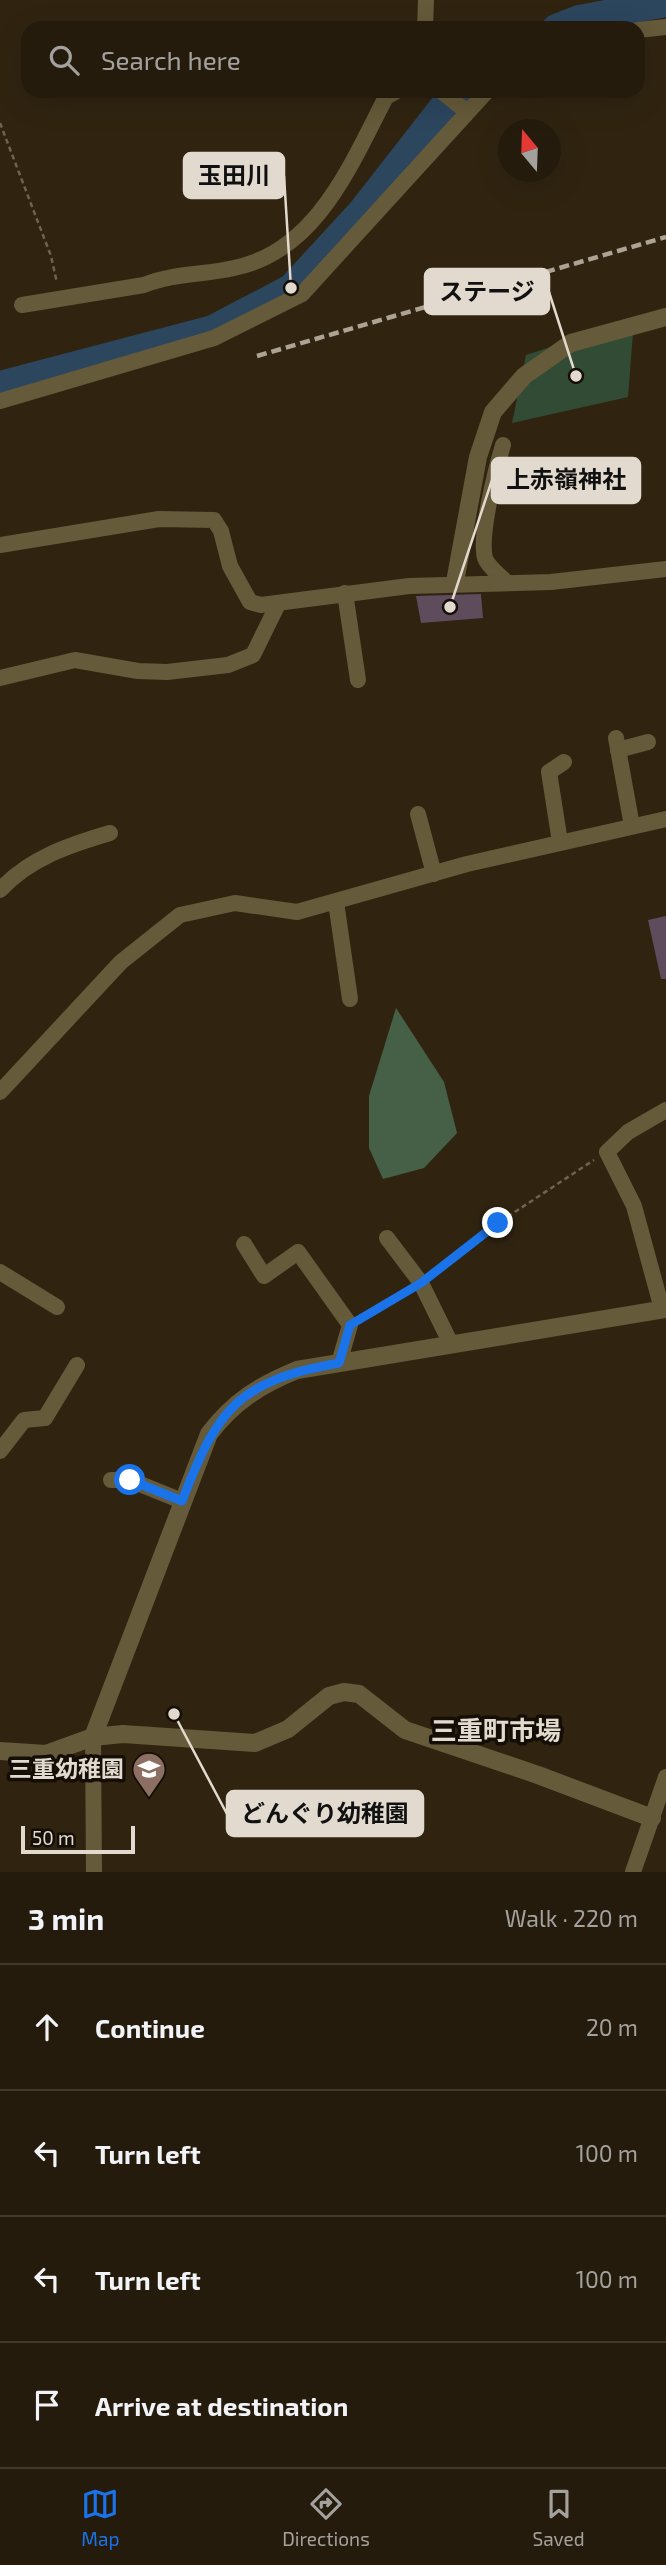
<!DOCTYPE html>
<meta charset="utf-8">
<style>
:root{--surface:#241b0d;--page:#2c2416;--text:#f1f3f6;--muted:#a3a19d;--line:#41392e;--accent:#1a73e8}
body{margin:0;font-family:"Exo 2","Noto Sans JP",sans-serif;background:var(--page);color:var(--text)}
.compass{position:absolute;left:498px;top:119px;width:63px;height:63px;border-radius:50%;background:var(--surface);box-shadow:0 7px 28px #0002;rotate:341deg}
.scale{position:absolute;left:21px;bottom:18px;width:114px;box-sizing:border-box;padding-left:7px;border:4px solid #e2dace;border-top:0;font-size:19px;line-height:24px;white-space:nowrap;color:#e2dace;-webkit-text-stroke:5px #140e07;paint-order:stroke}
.stop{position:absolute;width:21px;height:21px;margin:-16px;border:5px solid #1a73e8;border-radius:50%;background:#fff}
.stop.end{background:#1a73e8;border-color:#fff;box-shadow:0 2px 7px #0008}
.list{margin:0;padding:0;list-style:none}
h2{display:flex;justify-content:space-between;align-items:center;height:91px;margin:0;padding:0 28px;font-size:30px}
h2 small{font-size:23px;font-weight:400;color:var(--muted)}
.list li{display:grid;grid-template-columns:46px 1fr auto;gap:21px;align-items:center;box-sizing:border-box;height:126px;padding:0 28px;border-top:2px solid var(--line)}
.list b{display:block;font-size:26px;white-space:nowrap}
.list em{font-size:23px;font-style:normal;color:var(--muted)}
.icon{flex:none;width:38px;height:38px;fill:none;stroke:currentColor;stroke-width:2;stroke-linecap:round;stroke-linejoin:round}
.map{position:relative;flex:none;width:666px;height:1872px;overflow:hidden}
.search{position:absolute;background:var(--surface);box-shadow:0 7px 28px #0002;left:21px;right:21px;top:21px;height:77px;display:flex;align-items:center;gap:18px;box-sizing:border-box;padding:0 24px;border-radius:21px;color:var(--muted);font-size:26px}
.sheet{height:595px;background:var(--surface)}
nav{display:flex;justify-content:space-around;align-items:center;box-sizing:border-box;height:98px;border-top:2px solid var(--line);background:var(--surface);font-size:19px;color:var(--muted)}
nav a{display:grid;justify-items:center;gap:4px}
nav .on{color:var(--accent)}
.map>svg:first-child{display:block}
.green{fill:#324b34}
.forest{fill:#456047}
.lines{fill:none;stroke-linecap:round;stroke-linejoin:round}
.river{stroke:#2c465e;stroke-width:28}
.building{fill:#5e4b5c}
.path{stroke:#6d6352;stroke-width:2.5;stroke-dasharray:5 3.5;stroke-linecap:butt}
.minor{stroke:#655a39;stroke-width:16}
.tertiary{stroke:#655a39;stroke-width:18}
.rail{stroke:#aca395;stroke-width:4.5;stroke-dasharray:10 5;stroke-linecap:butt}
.route{stroke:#1a73e8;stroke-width:9}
.labels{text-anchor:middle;stroke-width:7;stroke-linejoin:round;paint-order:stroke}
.poi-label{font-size:23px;font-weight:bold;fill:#e2dace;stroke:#140e07;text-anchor:end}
.quarter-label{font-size:26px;font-weight:bold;fill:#e2dace;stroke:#140e07}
.leader{fill:none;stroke:#e2dace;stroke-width:2.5}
.callout-dot{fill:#e2dace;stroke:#140e07;stroke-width:2.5}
.callout{fill:#e2dace;stroke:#e2dace;stroke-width:2.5}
.callout-label{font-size:24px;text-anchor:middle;font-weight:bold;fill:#111}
</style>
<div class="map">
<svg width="666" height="1872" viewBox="0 0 666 1872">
<rect width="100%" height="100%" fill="#302411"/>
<polygon class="green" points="634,320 628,397 512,423 526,355"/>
<polygon class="forest" points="396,1008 444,1082 457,1133 424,1168 383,1179 369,1148 369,1096"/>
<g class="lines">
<g class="river">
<polyline points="556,28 579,19 666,3"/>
<polyline points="0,385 213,329 291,288 361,212 446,103 459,91"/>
</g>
</g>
<g class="building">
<polygon points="481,594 483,618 421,623 416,596"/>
<polygon points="666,916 666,979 661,979 648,920"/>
</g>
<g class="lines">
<g class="path">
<polyline points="0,123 51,256 57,283"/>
<polyline points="433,1273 498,1223 594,1160"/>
<polyline points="362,1318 408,1291"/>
</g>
<g class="minor">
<polyline points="425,28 426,0"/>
<polyline points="638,30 666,27"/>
<polyline points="441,91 466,111"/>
<path d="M 22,305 L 144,285 C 172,273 204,275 234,268 C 317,251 351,164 386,97 L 397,91"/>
<polyline points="0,401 214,338 302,294 487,91"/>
<path d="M 503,445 C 496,468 479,536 485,558 C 488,567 500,575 506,582"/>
<polyline points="0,545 159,519 214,520 221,531 230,566 250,602 261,605 409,586 551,582 666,569"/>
<polyline points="345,593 358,680"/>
<polyline points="0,678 75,660 138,671 167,672 228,665 253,655 278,604"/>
<polyline points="616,738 632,826"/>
<polyline points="618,750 648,742"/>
<polyline points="418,814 434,874"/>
<polyline points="560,842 549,772 564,762"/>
<path d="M 0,890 C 30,858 69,845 110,833"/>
<polyline points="336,902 350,999"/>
<polyline points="0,1092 121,962 180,915 235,903 297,912 467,864 666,819"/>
<polyline points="387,1238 421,1283 451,1344"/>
<polyline points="244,1244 264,1276 298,1252 350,1325 339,1363"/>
<polyline points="0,1272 57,1307"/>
<polyline points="662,1309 634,1206 607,1152 628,1132 666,1110"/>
<polyline points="0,1451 24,1420 45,1418 77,1365"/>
<polyline points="111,1480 130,1480 182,1501"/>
<polyline points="93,1737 94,1872"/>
<polyline points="633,1872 666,1777"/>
</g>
<g class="tertiary">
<polyline points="455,582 478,457 493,412 524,376 571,343 666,317"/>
<path d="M 93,1737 L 209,1434 C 233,1402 260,1385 297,1370 L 666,1309"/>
<polyline points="0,1751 46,1754 93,1737 123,1734 255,1743 288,1729 329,1696 344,1692 359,1694 405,1730 538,1775 652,1818"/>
</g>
<polyline class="rail" points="257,356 666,237"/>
</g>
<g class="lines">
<path class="route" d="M 130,1480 L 182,1501 C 218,1408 238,1381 339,1363 L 350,1325 L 421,1283 L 498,1223"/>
</g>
<defs>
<symbol id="school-pin" viewBox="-11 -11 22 30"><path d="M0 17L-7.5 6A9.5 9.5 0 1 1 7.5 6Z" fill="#8d6e63" stroke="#140e07"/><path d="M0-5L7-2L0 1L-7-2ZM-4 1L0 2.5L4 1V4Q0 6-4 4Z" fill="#fff"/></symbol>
</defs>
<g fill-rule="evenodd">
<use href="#school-pin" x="130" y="1750" width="38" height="52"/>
</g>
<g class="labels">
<g class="poi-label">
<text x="124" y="1777">三重幼稚園</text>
</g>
<g class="quarter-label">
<text x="496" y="1740">三重町市場</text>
</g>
</g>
<path class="leader" d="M291 288L284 176M576 376L549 292M450 607L492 480M174 1714L227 1814"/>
<g class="callout-dot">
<circle cx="291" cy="288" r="7"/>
<circle cx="576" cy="376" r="7"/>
<circle cx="450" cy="607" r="7"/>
<circle cx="174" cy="1714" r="7"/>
</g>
<g class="callout">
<rect x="184" y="153" width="100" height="45" rx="7"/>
<rect x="425" y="269" width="124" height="45" rx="7"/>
<rect x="492" y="458" width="148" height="45" rx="7"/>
<rect x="227" y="1791" width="196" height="45" rx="7"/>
</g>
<g class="callout-label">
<text x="234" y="184">玉田川</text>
<text x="487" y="300">ステージ</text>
<text x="566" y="488">上赤嶺神社</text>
<text x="325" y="1822">どんぐり幼稚園</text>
</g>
</svg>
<svg class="compass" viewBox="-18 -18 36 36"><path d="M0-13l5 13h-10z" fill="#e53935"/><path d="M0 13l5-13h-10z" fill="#a3a19d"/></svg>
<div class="scale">50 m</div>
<div class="stop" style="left:130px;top:1480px"></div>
<div class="stop end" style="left:498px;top:1223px"></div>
<div class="search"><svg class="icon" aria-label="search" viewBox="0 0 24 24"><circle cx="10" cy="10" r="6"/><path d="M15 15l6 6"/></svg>Search here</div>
</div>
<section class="sheet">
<h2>3 min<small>Walk · 220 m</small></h2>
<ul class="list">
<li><svg class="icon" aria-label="ahead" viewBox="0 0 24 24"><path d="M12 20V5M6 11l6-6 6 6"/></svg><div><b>Continue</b></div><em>20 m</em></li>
<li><svg class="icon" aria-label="left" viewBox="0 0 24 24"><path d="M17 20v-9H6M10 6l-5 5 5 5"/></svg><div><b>Turn left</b></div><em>100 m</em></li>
<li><svg class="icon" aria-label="left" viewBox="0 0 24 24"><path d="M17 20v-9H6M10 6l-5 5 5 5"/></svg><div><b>Turn left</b></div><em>100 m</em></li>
<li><svg class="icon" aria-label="arrive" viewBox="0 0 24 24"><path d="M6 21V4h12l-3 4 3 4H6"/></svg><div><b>Arrive at destination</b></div></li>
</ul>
</section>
<nav>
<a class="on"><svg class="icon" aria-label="map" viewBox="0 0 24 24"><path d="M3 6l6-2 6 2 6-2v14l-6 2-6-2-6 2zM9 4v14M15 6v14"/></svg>Map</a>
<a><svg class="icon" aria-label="directions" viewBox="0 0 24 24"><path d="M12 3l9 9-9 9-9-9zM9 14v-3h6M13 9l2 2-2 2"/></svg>Directions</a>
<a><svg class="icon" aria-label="saved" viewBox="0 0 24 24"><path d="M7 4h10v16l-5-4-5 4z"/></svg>Saved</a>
</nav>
